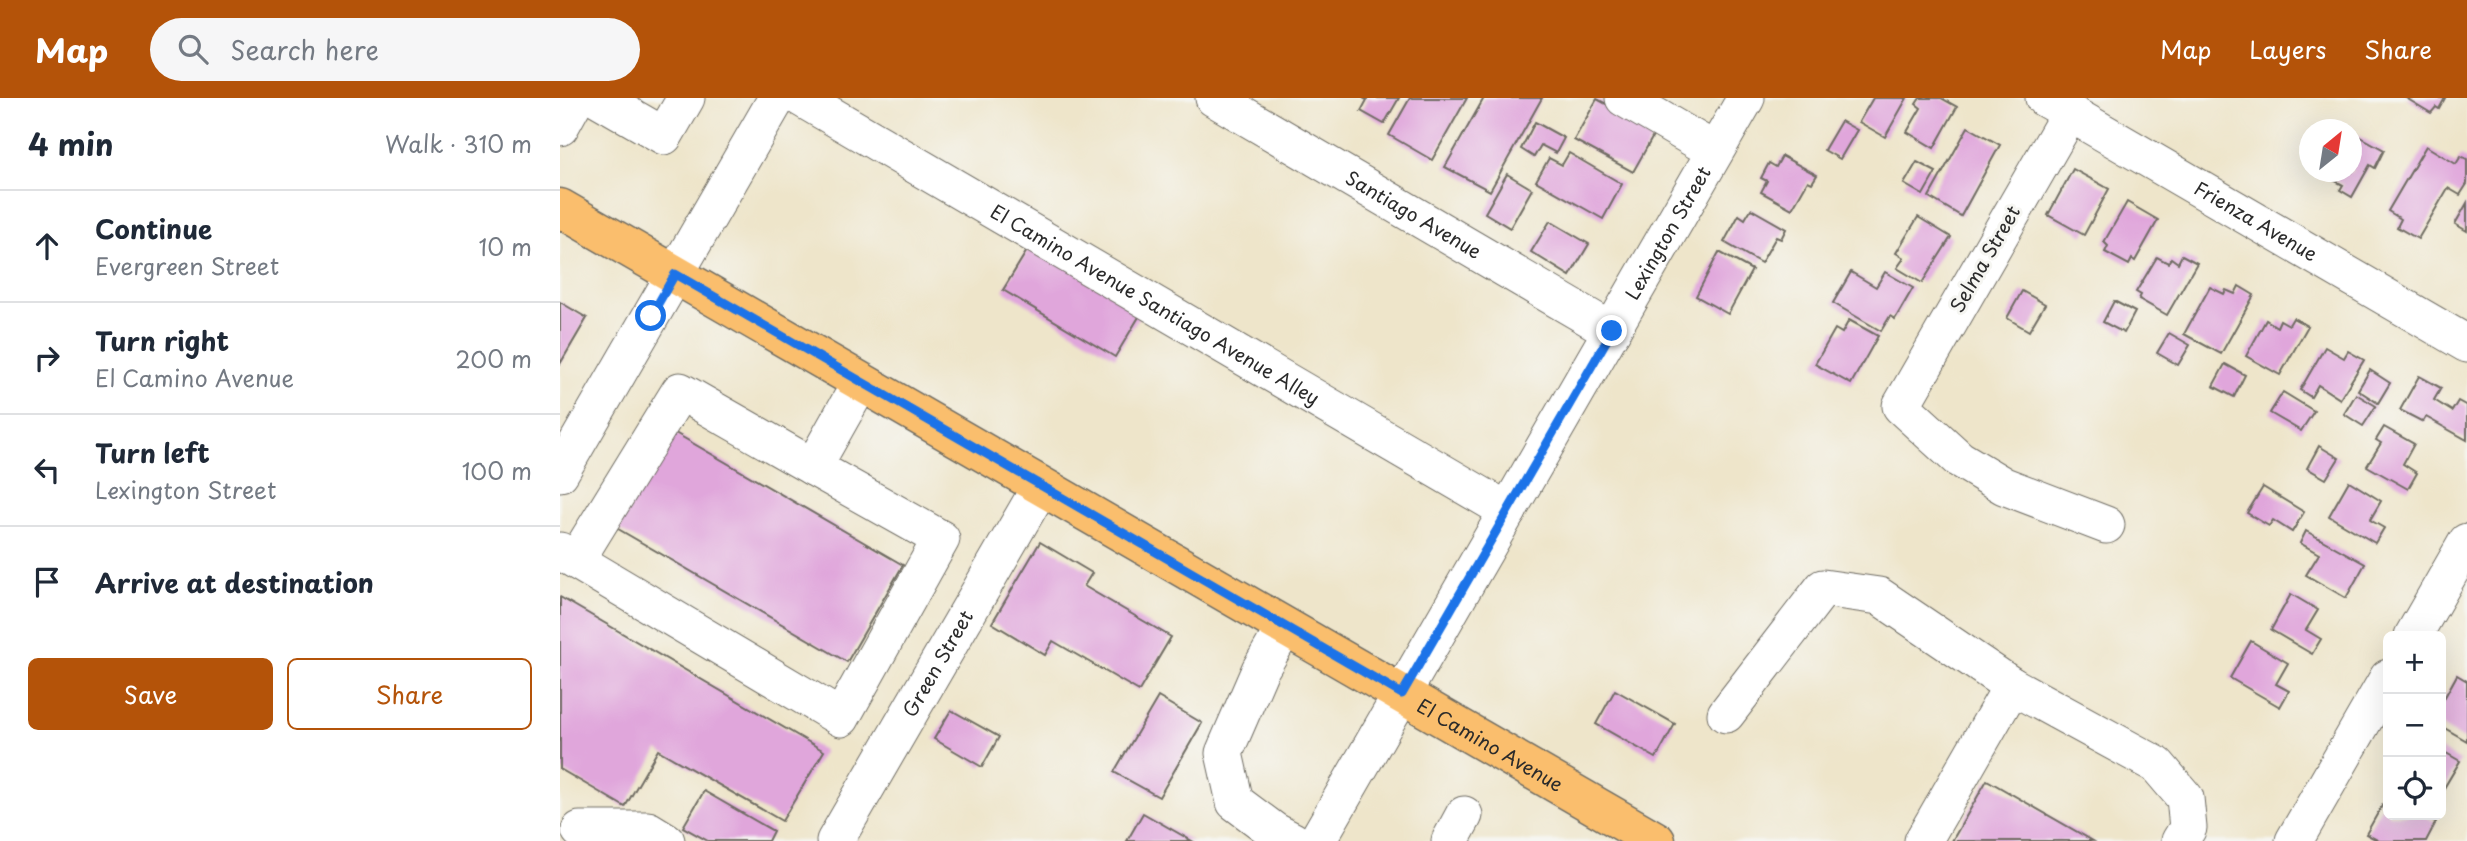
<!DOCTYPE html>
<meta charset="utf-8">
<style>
:root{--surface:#fff;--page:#f6f6f7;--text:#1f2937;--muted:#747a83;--line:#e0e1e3;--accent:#b45309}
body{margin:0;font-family:"Playpen Sans",sans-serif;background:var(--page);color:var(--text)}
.controls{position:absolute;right:21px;bottom:21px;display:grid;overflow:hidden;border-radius:10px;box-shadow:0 7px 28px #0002}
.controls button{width:63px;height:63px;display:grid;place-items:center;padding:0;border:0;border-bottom:2px solid var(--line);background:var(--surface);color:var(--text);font:35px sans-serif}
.compass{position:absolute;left:1739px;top:21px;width:63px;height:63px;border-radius:50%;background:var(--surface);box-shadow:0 7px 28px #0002;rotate:30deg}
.stop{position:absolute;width:21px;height:21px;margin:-16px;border:5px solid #1a73e8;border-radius:50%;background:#fff}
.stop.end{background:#1a73e8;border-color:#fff;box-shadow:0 2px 7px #0008}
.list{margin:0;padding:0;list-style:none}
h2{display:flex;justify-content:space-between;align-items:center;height:91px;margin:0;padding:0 28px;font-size:30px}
h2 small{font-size:23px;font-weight:400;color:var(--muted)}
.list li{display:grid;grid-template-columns:46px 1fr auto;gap:21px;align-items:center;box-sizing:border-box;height:112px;padding:0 28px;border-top:2px solid var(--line)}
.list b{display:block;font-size:26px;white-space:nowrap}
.list p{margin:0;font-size:23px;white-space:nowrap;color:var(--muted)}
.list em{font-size:23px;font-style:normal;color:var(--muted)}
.actions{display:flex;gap:14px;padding:21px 28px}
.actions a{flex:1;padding:16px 0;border:2px solid var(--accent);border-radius:10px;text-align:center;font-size:24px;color:var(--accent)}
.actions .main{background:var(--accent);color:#fff}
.icon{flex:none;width:38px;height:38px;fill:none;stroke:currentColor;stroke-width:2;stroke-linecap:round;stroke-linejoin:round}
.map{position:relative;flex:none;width:1907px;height:743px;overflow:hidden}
header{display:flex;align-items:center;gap:42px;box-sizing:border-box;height:98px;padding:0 35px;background:var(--accent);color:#fff}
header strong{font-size:33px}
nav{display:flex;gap:38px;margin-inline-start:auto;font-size:24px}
.search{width:490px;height:63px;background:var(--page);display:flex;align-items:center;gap:18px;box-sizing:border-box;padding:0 24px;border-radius:38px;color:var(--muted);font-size:26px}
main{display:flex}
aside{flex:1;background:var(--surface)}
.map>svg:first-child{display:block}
.building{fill:#e0a6db}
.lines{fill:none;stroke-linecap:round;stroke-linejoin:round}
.minor-casing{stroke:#6f6c63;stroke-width:39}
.major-casing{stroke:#6f6c63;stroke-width:41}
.minor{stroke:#fff;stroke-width:37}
.major{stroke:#fabe6d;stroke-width:38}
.route{stroke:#1a73e8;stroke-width:9}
.labels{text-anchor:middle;stroke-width:6;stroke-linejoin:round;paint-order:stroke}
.street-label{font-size:19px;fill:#2b2b2b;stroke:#f6f6f2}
</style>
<header>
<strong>Map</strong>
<div class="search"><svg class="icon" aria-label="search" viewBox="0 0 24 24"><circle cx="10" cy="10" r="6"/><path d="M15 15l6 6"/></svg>Search here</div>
<nav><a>Map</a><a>Layers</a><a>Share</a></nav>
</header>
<main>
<aside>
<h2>4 min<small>Walk · 310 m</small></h2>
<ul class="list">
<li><svg class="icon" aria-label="ahead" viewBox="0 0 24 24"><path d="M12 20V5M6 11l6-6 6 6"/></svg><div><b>Continue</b><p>Evergreen Street</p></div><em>10 m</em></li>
<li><svg class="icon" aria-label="right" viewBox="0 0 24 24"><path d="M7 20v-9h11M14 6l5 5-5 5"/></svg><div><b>Turn right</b><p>El Camino Avenue</p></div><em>200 m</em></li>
<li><svg class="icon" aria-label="left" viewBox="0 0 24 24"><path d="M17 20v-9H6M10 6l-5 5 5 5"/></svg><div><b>Turn left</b><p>Lexington Street</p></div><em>100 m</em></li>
<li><svg class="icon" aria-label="arrive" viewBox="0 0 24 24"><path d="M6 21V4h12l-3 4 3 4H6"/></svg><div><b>Arrive at destination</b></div></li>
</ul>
<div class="actions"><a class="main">Save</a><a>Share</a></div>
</aside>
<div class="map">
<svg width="1907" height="743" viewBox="0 0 1907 743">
<rect width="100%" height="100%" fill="#f6f6f2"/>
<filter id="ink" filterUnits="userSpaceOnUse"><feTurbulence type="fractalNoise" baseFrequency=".0143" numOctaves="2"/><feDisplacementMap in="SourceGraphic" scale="14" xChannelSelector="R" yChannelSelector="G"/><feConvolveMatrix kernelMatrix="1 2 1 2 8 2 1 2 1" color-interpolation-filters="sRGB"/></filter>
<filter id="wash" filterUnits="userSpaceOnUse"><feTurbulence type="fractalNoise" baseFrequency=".00686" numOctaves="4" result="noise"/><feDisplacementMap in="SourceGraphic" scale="28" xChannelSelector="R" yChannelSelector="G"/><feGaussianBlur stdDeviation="1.57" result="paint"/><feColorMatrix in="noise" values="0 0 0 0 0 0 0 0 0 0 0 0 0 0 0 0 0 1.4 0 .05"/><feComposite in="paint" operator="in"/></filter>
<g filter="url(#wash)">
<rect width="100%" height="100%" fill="#eee5ca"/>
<g id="blocks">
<g class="building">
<polygon points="803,0 839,0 824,26 801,13 807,2"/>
<polygon points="850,0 907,0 872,62 829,37"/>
<polygon points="924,0 982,0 930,93 885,69"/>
<polygon points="1313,0 1347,0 1325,39 1299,24"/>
<polygon points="1360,0 1381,0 1397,9 1374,50 1347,34 1361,10 1356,6"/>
<polygon points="1846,0 1885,0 1879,11 1876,9 1871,15"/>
<polygon points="1037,1 1096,33 1073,74 1014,42"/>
<polygon points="1281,23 1297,32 1280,61 1264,52"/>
<polygon points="975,24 1004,40 996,55 981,47 974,59 961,51"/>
<polygon points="1408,29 1440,47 1401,118 1369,99"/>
<polygon points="1792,34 1824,52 1815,70 1810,67 1792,99 1780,92 1783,87 1770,80 1773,74 1792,74"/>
<polygon points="1866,48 1896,66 1901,58 1907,61 1907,86 1900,97 1888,90 1858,141 1837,129 1841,121 1828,113"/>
<polygon points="1009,55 1062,86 1043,121 976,83 989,60 1002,67"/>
<polygon points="1222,58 1257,77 1252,85 1248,83 1232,111 1201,94 1207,83 1201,80 1209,65 1216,69"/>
<polygon points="1357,64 1376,74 1363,97 1344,86"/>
<polygon points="1513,71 1549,91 1524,137 1488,117"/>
<polygon points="947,76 972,91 950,130 925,115"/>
<polygon points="1567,104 1598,122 1575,163 1572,161 1569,167 1545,154 1548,148 1544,144"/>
<polygon points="1907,105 1907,133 1895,126"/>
<polygon points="1191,111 1226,131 1221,141 1216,139 1201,165 1164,144 1179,117 1185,121"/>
<polygon points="1358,119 1391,139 1362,185 1337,170 1344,160 1336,155"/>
<polygon points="990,123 1029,146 1010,178 971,154"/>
<polygon points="471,146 583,212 555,259 443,192"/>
<polygon points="1159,154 1192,172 1168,216 1136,198"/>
<polygon points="1622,157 1637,165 1607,217 1579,201 1581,197 1576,194 1597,159 1608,165 1611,160 1618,165"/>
<polygon points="1291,174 1316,189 1325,174 1353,190 1335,221 1330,218 1321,233 1273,205"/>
<polygon points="1679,188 1694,197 1661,256 1624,236 1650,189 1664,196 1666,192 1675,196"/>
<polygon points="1462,193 1485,206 1469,233 1447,220"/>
<polygon points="1554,203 1575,214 1564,235 1543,224"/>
<polygon points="0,204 27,220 0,266"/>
<polygon points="1733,220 1748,228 1720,277 1686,258 1706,222 1717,229 1720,222 1729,227"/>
<polygon points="1289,222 1318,238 1291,286 1255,266 1275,231 1282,235"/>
<polygon points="1609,235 1630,247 1618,267 1597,255"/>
<polygon points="1765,249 1784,260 1788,253 1804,262 1780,301 1758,287 1751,299 1740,292"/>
<polygon points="1665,266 1685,277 1674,299 1653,288"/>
<polygon points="1810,272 1830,285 1818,305 1798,292"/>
<polygon points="1859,278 1881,290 1874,302 1892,313 1898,303 1907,308 1907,342 1866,319 1863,324 1840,312"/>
<polygon points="1723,294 1754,313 1741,333 1710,315"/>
<polygon points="1796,296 1816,308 1803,328 1784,316"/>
<polygon points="1824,329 1854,346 1843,366 1857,375 1848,391 1807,368 1821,345 1816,342"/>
<polygon points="110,332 343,467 287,564 53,428"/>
<polygon points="1759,348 1779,360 1766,381 1747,370"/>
<polygon points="1789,383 1821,403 1810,422 1824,430 1815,445 1769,418"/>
<polygon points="1703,389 1744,414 1732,434 1713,422 1709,428 1687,415"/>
<polygon points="1746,433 1805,466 1786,500 1746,477 1759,456 1740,445"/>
<polygon points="480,444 532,475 524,488 611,539 579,593 493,543 485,557 432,525"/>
<polygon points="1731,496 1758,512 1746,532 1761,541 1752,556 1711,532"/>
<polygon points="0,499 264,653 222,723 98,652 65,709 0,671"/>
<polygon points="1691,543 1728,565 1716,586 1729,593 1720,609 1670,580"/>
<polygon points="1897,577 1907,583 1907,643 1881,628 1881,606"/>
<polygon points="1055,592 1115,626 1096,660 1036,626"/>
<polygon points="598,599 642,625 599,699 554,674"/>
<polygon points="391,612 439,639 422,669 374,641"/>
<polygon points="1881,652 1900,663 1881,695"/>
<polygon points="1427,682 1533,743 1392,743"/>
<polygon points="144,693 213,733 208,743 148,743 123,729"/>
<polygon points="1828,697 1828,717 1862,717 1876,724 1866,743 1819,743 1806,736"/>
<polygon points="583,715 632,743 567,743"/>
</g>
</g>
</g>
<g filter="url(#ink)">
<use href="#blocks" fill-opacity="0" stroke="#6f6c63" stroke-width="2"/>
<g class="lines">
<defs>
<g id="minor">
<polyline points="38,0 104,38 126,0"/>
<path id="s1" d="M 241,0 L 948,413"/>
<path id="s2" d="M 654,0 L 1052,233"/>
<polyline points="1064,0 1155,53"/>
<path id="s3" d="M 1484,0 L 1907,246"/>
<polyline points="1510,15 1341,308 1399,361 1444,388 1546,427"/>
<polyline points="0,29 16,0"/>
<polyline points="0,375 217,0"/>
<polyline points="0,453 281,620 381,441 253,369 301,284"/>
<polyline points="16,462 120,293 253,369"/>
<polyline points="725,529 700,572 664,655 675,704 714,733 733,743"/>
<polyline points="1853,538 1907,444"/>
<polyline points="1166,616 1263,490 1319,498 1452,588"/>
<polyline points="20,732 88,732 106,743"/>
<path id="s4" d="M 275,743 L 481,388"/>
<path id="s5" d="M 757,743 L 1186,0"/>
<polyline points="890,743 904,717"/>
<polyline points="1363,743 1452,588 1597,667 1625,700 1628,730 1620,743"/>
<polyline points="1734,743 1828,580"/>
</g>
<g id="major">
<path id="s6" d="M 0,110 L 1096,743"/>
</g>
</defs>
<use href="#minor" class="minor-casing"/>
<use href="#major" class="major-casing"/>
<use href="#minor" class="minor"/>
<use href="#major" class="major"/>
</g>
</g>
<g class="lines" filter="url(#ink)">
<polyline class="route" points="91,218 115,176 842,596 1052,233"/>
</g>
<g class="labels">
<g class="street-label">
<text dy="7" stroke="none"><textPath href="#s2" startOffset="231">Santiago Avenue</textPath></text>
<text dy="7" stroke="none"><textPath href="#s3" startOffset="245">Frienza Avenue</textPath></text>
<text dy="7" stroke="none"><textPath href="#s5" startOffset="702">Lexington Street</textPath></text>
<text transform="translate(1425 161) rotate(-60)" y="7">Selma Street</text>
<text dy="7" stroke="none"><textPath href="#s1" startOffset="410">El Camino Avenue Santiago Avenue Alley</textPath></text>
<text dy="7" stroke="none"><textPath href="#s4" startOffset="205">Green Street</textPath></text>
<text dy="7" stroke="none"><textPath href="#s6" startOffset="1074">El Camino Avenue</textPath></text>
</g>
</g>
</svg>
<div class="controls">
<button>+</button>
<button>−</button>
<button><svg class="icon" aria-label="locate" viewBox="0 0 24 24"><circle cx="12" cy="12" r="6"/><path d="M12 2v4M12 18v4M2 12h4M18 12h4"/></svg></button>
</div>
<svg class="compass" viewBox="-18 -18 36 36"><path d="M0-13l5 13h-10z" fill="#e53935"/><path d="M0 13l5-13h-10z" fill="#747a83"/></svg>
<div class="stop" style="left:91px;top:218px"></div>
<div class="stop end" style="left:1052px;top:233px"></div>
</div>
</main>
